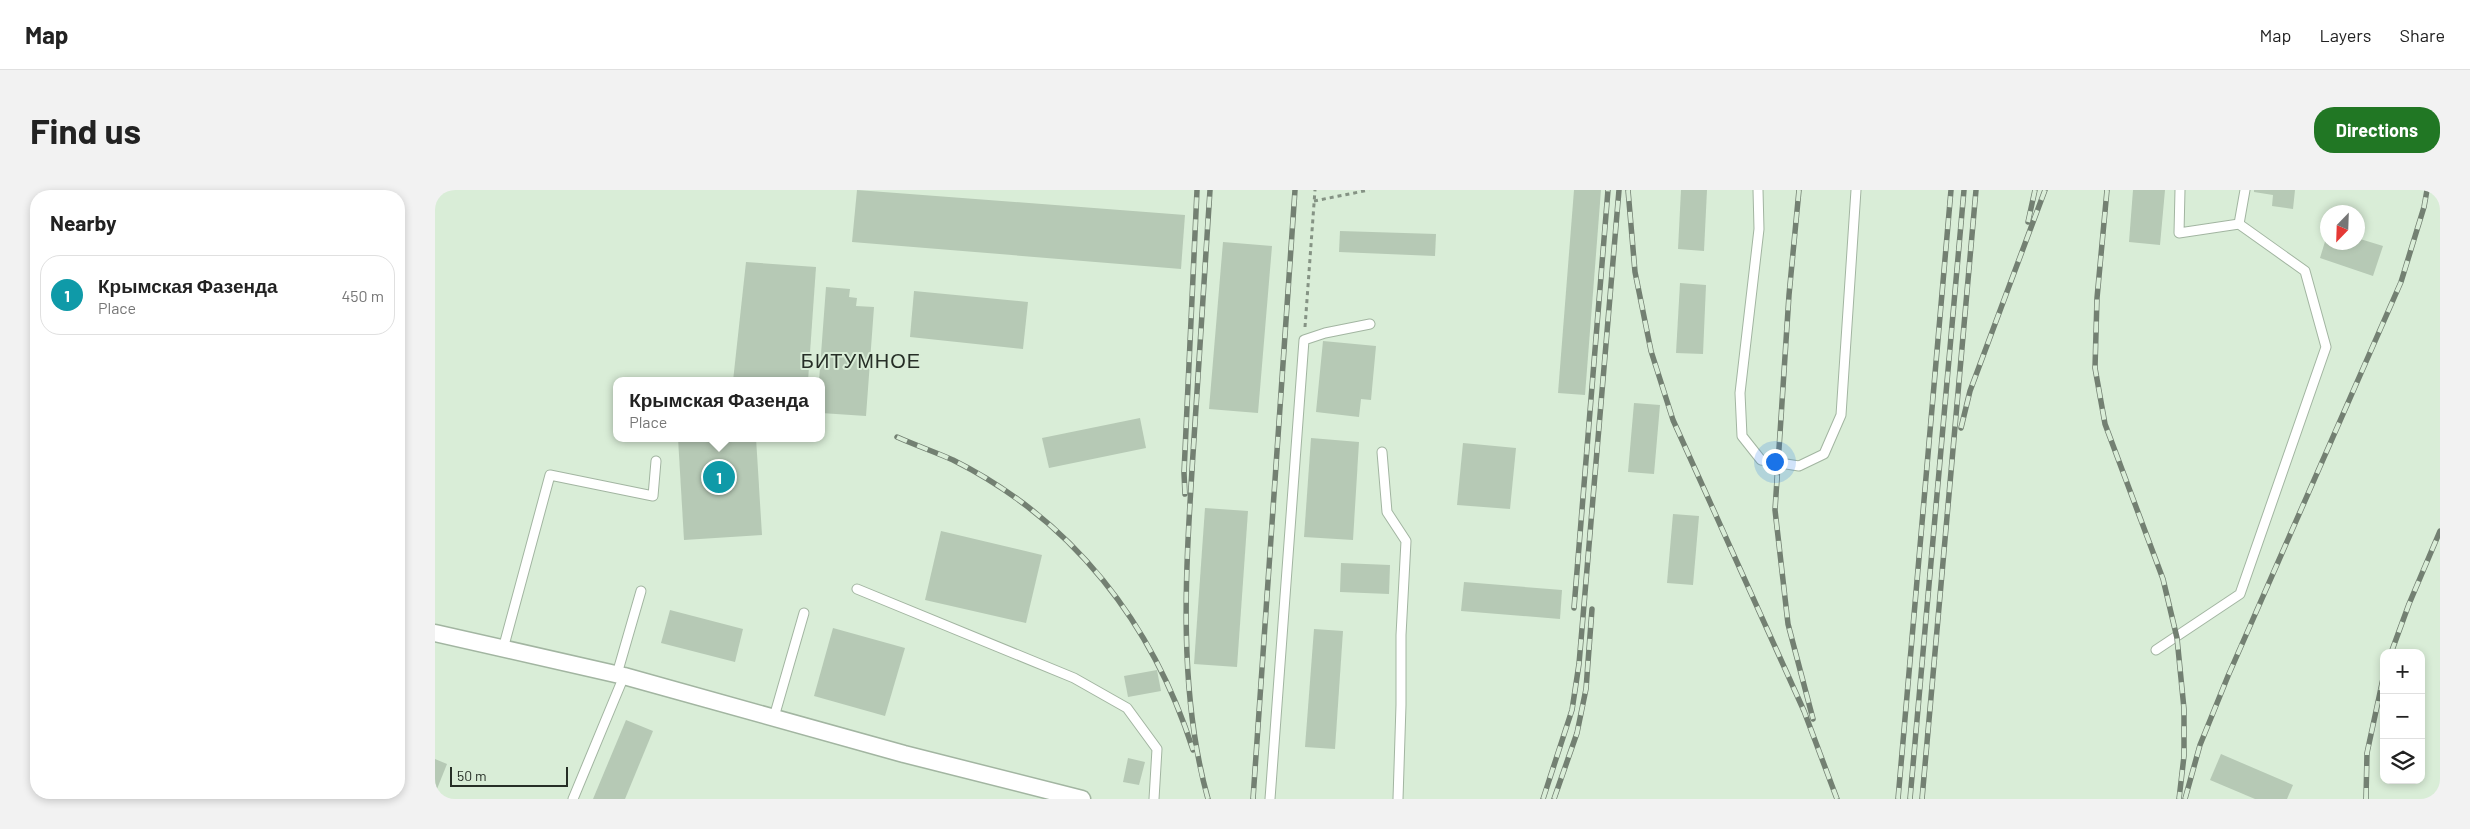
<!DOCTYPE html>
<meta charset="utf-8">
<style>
:root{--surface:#fff;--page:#f2f2f2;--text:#222;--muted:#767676;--line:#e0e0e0;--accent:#217724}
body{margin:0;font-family:Barlow,sans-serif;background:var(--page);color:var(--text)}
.controls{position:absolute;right:15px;bottom:15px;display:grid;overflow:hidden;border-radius:10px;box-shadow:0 2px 8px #0003}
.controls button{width:45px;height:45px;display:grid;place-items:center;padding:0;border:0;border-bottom:1px solid var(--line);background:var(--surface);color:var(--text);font:25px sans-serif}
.compass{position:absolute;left:1885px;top:15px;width:45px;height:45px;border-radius:50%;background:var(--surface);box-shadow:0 2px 8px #0003;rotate:203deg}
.scale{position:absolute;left:15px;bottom:12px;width:118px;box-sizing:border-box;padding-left:5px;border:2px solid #262e26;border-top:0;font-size:14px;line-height:18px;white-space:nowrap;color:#262e26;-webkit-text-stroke:4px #d9edd7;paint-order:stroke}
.you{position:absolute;left:1339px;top:271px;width:18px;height:18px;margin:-12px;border:4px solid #fff;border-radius:50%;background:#1a73e8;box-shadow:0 0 0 8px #1a73e833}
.badge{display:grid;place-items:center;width:32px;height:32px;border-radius:50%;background:var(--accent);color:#fff;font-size:16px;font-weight:700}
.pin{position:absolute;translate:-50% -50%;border:2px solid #fff;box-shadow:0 1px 5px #0006}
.popup{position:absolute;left:178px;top:187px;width:212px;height:65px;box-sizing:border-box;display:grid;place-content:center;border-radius:10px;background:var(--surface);filter:drop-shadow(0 1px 4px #0005);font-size:16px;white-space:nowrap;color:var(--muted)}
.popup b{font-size:19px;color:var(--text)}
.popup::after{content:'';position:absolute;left:50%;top:100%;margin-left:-10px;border:10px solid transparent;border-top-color:var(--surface)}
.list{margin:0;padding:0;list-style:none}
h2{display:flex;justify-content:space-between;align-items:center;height:65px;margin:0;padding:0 20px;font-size:21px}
h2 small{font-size:16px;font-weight:400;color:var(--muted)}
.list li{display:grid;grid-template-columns:32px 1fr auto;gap:15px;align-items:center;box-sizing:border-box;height:80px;margin:0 10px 10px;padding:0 10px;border:1px solid var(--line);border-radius:20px}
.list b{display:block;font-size:19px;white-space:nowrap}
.list p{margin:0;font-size:16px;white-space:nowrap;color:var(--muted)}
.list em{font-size:16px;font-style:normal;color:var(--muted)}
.icon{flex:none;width:28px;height:28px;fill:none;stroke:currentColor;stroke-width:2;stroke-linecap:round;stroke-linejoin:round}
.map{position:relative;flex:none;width:2005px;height:609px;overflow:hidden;border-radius:20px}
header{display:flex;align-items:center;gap:30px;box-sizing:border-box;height:70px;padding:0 25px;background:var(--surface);border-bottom:1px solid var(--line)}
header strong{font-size:24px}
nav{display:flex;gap:28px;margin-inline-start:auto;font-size:18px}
.intro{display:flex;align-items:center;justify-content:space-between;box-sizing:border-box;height:120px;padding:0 30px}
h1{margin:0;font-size:35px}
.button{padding:12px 22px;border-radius:20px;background:var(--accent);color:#fff;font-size:18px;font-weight:700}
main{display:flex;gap:30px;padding:0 30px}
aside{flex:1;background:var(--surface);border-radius:20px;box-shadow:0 2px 8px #0003}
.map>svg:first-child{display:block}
.building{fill:#b6c9b5}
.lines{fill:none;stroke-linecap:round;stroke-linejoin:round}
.service-casing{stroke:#a2b5a1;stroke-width:11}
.minor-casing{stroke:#a2b5a1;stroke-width:19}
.path{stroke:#859384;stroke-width:3;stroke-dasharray:4 4;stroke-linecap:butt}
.service{stroke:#fff;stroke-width:9}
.minor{stroke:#fff;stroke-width:16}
.rail-casing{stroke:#738072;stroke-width:5.5}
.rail{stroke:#d9edd7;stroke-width:4;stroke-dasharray:11;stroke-linecap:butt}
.labels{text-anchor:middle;stroke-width:4;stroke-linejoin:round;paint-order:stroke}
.quarter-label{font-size:20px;letter-spacing:1px;fill:#262e26;stroke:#d9edd7}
</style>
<header>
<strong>Map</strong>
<nav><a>Map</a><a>Layers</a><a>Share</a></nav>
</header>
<div class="intro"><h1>Find us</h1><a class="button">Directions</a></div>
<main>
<aside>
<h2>Nearby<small></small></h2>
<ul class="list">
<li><span class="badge" style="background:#0f9aa8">1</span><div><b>Крымская Фазенда</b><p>Place</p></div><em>450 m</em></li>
</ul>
</aside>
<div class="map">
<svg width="2005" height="609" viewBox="0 0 2005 609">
<rect width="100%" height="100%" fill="#d9edd7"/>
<g class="building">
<polygon points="422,0 750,25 746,79 417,52"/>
<polygon points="1139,0 1166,0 1150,205 1123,203"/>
<polygon points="1246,0 1272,0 1269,61 1243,59"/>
<polygon points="1698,0 1730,0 1725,55 1694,52"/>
<polygon points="1819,0 1860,0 1858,19 1837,16 1838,5 1819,2"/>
<polygon points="905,41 1001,44 1000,66 904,62"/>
<polygon points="1892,45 1892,52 1922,52 1922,48 1948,56 1938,86 1885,68"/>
<polygon points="788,52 837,56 823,223 774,219"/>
<polygon points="311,72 381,77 373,191 298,191"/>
<polygon points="1245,93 1271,95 1268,164 1241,163"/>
<polygon points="391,97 415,99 414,107 422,108 421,116 439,117 431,226 386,223 386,191 384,191"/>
<polygon points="479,101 593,112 588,159 475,147"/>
<polygon points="888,151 941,156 936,210 926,209 924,227 881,222"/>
<polygon points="1199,213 1225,215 1219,284 1193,282"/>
<polygon points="705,228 711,258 614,278 607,248"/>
<polygon points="243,248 321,248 327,345 249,350"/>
<polygon points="876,248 924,252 918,350 869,347"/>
<polygon points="1028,253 1081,258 1075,319 1022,315"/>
<polygon points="770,318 813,321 802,477 759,474"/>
<polygon points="1238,324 1264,326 1258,395 1232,393"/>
<polygon points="506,341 607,365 591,433 490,410"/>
<polygon points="906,373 955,375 954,404 905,402"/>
<polygon points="1029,392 1127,400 1125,429 1026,421"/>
<polygon points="235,420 308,439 300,472 226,453"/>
<polygon points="398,438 470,458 450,526 379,506"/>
<polygon points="879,439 908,441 900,559 870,557"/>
<polygon points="722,480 726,501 693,507 689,486"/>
<polygon points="191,530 218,541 190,609 158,609"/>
<polygon points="1786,564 1858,595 1852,609 1820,609 1775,590"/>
<polygon points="693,568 710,572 704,595 688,592"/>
<polygon points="0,569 12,574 0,604"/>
</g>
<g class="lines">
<defs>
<g id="service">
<polyline points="1323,0 1324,39 1305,203 1307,246 1326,270 1364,276 1389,264 1406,225 1421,0"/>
<polyline points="1745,0 1744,43 1804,34"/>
<polyline points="947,262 952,322 971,351 966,445 966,515 963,609"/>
<polyline points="422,399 639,488 692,518 722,559 719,609"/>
<polyline points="68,459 115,285 218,306 221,271"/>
<polyline points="1721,460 1805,404 1891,157 1870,81 1804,34 1810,0"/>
<polyline points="182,484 206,401"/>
<polyline points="339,527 369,423"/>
<polyline points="138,609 189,486"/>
<polyline points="835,609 869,150 890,143 935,134"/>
</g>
<polyline id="minor" points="0,443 189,486 469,564 647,609"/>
</defs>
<use href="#service" class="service-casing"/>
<use href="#minor" class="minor-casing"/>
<g class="path">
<polyline points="879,11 934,0"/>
<polyline points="870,137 880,0"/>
</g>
<use href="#service" class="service"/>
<use href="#minor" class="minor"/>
<defs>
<g id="rail">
<polyline points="1193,0 1200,82 1216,161 1238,230 1369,521 1402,609"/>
<polyline points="1364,0 1354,105 1340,320 1353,434 1378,529"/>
<polyline points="1672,0 1662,108 1660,178 1670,234 1728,389 1742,448 1749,519 1749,566 1744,609"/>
<polyline points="1593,32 1600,0"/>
<polyline points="1526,238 1535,201 1610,0"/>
<path d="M 462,247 C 480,255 500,262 518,270 C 638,330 718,434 758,560"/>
<polyline points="750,304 749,283 762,0"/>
<polyline points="1139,418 1173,0"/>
<polyline points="1956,463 1974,414 2005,341"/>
<path d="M 773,609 C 742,498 751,377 758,264 C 764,176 769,88 775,0"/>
<polyline points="818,609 860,0"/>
<polyline points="1108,609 1137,520 1144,474 1184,0"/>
<polyline points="1119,609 1142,543 1151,499 1157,419"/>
<polyline points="1463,609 1516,0"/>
<polyline points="1475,609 1529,0"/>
<polyline points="1487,609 1541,0"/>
<polyline points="1750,609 1765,555 1793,486 1966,92 1989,17 1992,0"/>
<polyline points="1931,609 1932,563 1949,484"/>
</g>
</defs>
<use href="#rail" class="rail-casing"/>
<use href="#rail" class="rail"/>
</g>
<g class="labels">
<g class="quarter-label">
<text x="426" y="178">БИТУМНОЕ</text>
</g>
</g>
</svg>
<div class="controls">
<button>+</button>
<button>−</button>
<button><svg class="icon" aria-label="layers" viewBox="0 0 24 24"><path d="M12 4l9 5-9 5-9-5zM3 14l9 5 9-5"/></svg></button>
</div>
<svg class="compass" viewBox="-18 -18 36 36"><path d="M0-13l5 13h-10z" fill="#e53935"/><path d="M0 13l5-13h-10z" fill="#767676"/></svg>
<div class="scale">50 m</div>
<div class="you"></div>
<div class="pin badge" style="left:284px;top:287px;background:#0f9aa8">1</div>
<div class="popup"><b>Крымская Фазенда</b>Place</div>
</div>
</main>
